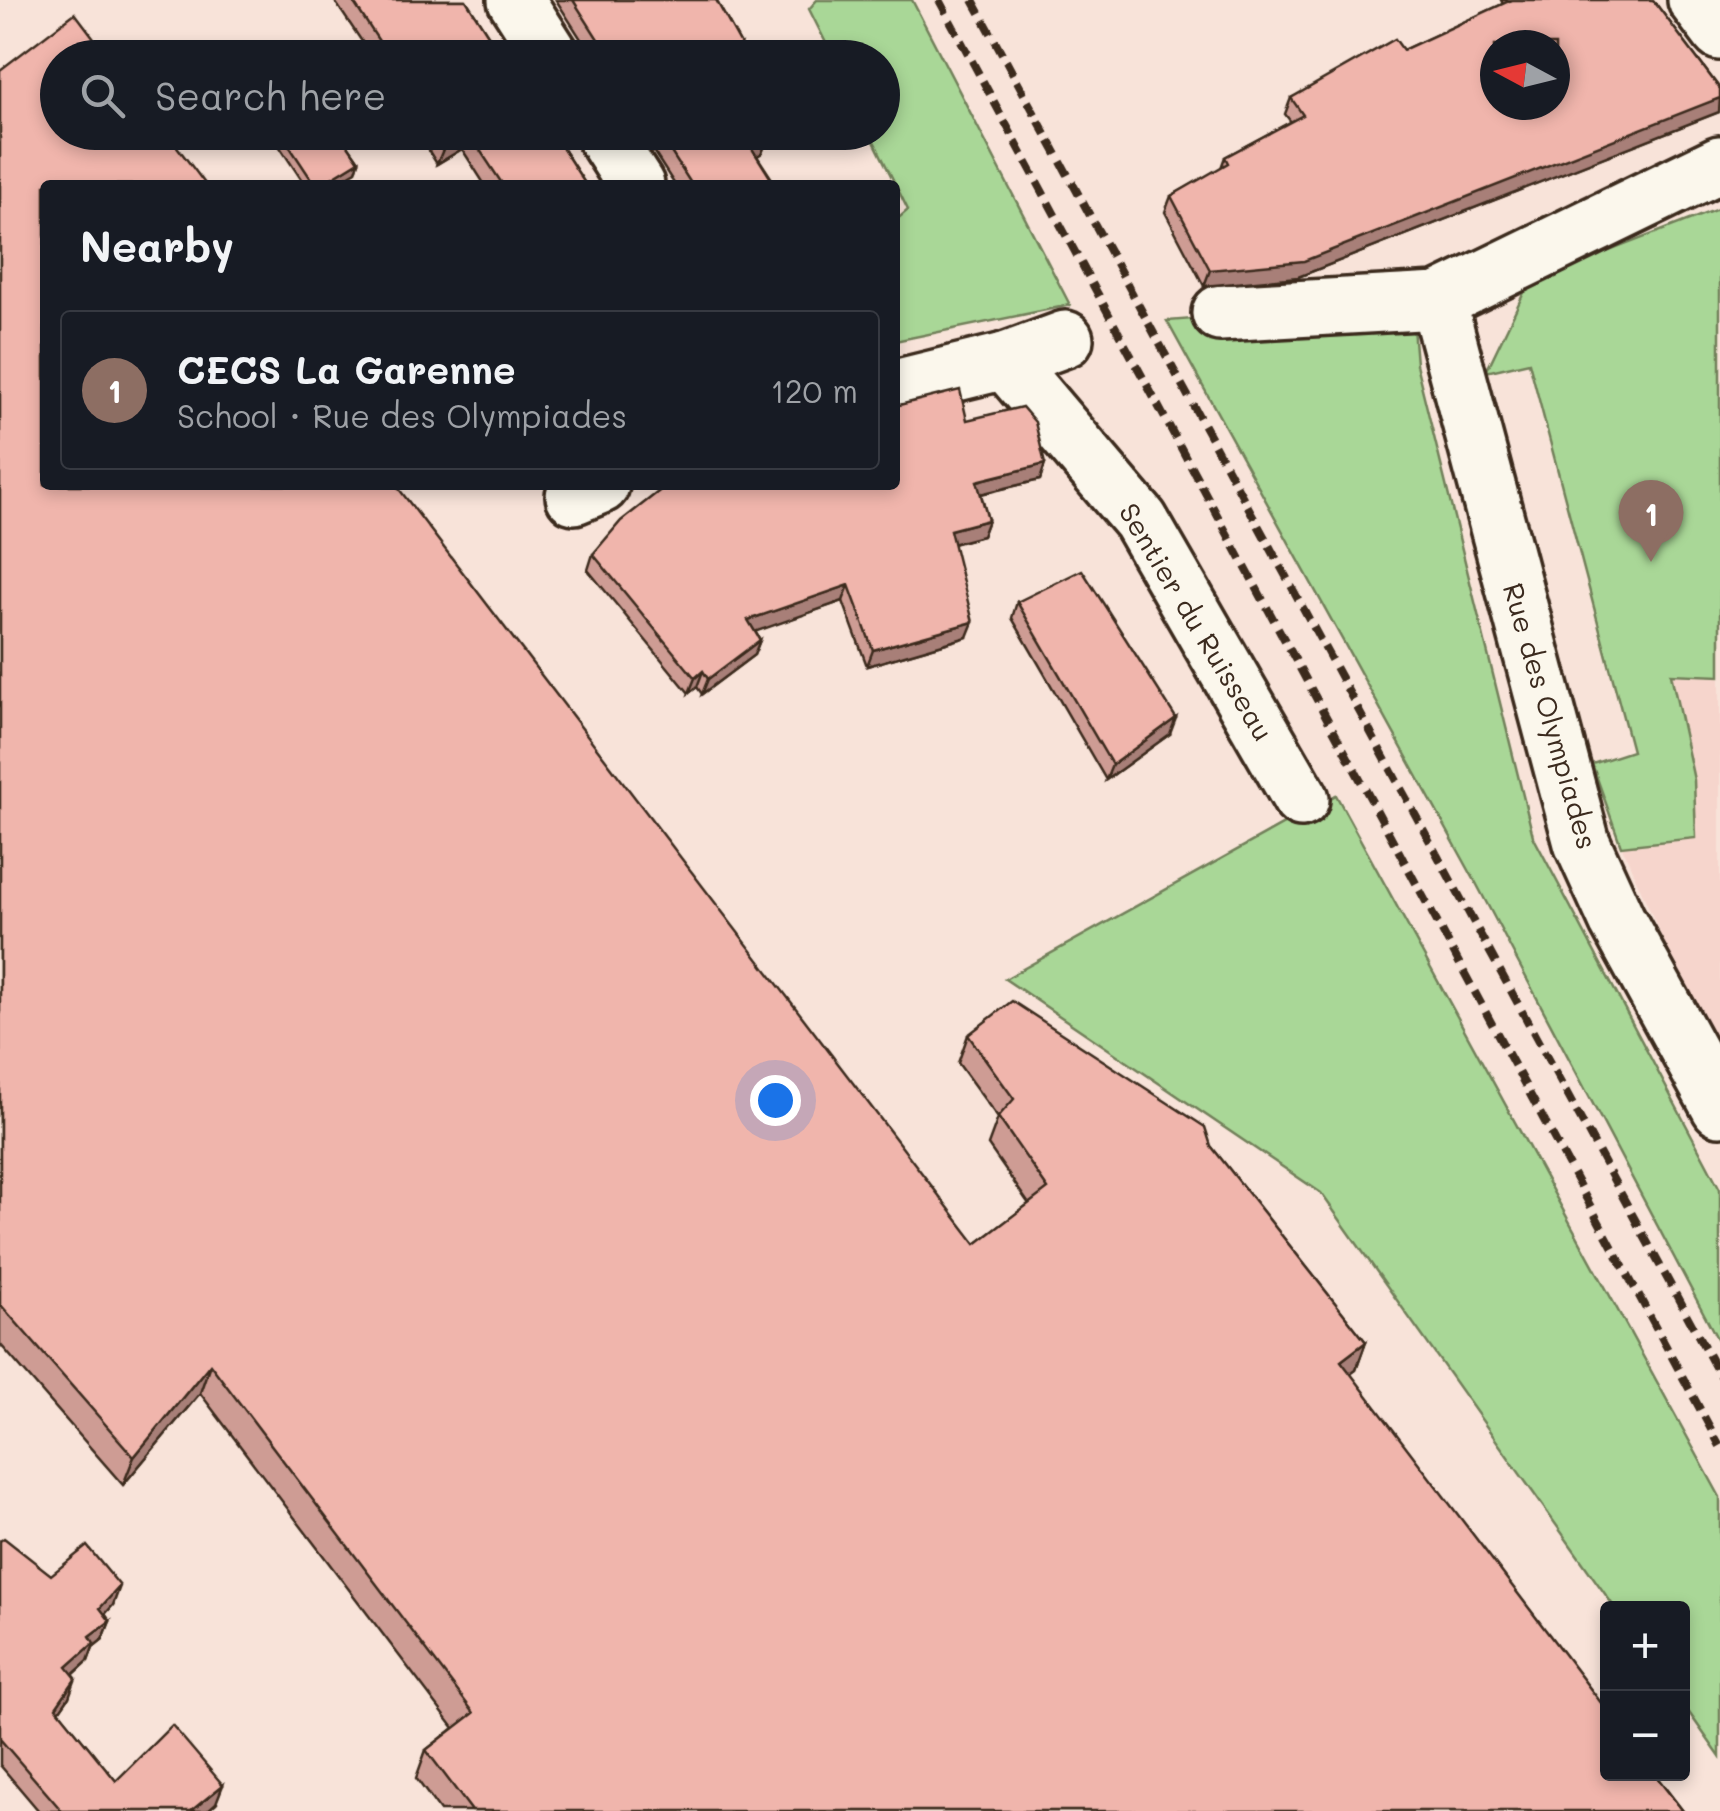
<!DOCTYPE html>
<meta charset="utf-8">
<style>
:root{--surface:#171b24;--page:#242831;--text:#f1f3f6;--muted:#9ea1a6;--line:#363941;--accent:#db2777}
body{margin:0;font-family:Mali,sans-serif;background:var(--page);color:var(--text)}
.controls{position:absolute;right:30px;bottom:30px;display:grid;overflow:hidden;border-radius:10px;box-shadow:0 5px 15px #0003}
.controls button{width:90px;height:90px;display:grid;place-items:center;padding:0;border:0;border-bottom:2px solid var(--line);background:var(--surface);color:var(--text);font:50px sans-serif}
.compass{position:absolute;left:1480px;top:30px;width:90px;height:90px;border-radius:50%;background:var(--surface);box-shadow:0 5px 15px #0003;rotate:277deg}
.you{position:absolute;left:775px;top:1100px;width:35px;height:35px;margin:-25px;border:8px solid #fff;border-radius:50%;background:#1a73e8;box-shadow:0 0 0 15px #1a73e833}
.badge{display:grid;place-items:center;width:65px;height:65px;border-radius:50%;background:var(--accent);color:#fff;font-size:32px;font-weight:700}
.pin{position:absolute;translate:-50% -82px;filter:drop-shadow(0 2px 5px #0008)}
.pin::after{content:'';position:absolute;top:52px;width:35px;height:30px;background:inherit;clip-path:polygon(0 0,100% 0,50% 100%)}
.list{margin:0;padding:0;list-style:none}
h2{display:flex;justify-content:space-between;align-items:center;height:130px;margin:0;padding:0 40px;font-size:42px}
h2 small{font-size:32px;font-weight:400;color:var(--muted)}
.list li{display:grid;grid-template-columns:65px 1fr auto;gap:30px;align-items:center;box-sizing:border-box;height:160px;margin:0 20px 20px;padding:0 20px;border:2px solid var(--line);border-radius:10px}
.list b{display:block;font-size:38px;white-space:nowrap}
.list p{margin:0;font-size:32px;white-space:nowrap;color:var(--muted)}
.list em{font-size:32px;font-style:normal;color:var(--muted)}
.icon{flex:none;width:55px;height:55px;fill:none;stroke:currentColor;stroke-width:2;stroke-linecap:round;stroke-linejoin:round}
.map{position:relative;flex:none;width:1720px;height:1811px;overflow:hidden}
.search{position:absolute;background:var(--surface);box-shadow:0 5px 15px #0003;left:40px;top:40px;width:860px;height:110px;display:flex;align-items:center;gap:25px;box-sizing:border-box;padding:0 35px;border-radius:55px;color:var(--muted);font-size:38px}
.panel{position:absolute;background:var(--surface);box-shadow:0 5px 15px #0003;left:40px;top:180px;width:860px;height:310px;border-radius:10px}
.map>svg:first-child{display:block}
.built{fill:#f6d5cc}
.green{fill:#a9d797;stroke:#72805a;stroke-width:2.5}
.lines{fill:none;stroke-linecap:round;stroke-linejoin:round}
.minor-casing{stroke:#3b2a1e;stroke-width:62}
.minor{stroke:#fbf7ec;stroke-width:55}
.rail{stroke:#3b2a1e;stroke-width:8;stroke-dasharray:15 8;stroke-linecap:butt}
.wall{fill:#ce9c94;stroke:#3b2a1e;stroke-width:2.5}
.shaded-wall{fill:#a87f78;stroke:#3b2a1e;stroke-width:2.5}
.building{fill:#f0b5ac;stroke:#3b2a1e;stroke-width:2.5;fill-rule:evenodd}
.labels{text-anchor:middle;stroke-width:8;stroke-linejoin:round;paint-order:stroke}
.street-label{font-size:28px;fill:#3b2a1e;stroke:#fbf7ec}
</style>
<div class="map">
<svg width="1720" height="1811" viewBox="0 0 1720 1811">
<rect width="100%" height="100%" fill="#f8e3d9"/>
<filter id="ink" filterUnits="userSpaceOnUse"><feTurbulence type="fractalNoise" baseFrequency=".01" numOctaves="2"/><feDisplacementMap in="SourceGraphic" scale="20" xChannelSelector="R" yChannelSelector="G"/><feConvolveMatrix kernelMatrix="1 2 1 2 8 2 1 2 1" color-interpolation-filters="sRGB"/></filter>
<g filter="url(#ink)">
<polygon class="built" points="1720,208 1720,1069 1611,822 1592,764 1632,751 1529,362 1486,372"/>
<g class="green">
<polygon points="817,0 912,0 1070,305 895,341 895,221 908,210 870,133 882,132 882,58 833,57 809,9"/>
<polygon points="1720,208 1720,676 1671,674 1694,780 1696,838 1621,846 1592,764 1632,751 1529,362 1486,372 1529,282"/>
<polygon points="1411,302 1416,364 1533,836 1720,1189 1720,1344 1475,881 1167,321"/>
<polygon points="1336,795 1720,1497 1720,1757 1683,1704 1682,1608 1615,1608 1321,1193 1005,979"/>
</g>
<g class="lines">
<defs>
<g id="minor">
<polyline points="516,0 553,58"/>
<polyline points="1696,0 1720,32"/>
<polyline points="602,132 636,185"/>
<polyline points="1438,301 1582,843 1617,920 1720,1108"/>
<polyline points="1220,313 1438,301 1720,164"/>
<polyline points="1005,361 1140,520 1301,799"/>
<polyline points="895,388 1005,361 1065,339"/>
<polyline points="574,496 601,485"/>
</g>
</defs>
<use href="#minor" class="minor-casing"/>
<use href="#minor" class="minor"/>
<g class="rail">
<polyline points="939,0 1720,1446"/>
<polyline points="973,0 1720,1376"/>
</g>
</g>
<g class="wall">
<polygon points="334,0 466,0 503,58 373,58"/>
<polygon points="556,0 716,0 741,45 736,58 593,58"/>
<polygon points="1501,0 1653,0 1720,89 1719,112 1298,277 1204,286 1165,212 1171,196 1221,168 1225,157 1291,122 1285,114 1291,98 1403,50 1503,4"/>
<polygon points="0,70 45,185 976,1244 1029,1204 988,1145 998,1118 958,1063 968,1035 1211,1146 1366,1342 1356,1370 1350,1374 1683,1811 440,1811 416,1778 426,1750 454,1728 200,1393 123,1485 0,1344"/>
<polygon points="270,132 339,132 359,161 356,171 332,185 305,185"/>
<polygon points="417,132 552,132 586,185 485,185 462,149 437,164"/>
<polygon points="641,132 765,132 768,137 762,153 757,156 776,185 675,185"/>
<polygon points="967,420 1045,464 1040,480 981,494 988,520 982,536 953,544 967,637 867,666 843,601 755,631 760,640 754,655 702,694 697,687 689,693 588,570 593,554"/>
<polygon points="1017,602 1170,734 1106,780 1012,618"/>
<polygon points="0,1541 51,1575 113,1605 105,1614 110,1621 103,1639 93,1647 88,1661 73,1675 69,1697 59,1711 116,1781 216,1803 207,1811 39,1811 0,1765"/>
</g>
<g class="shaded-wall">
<polygon points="741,45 736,58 720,58 720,56"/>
<polygon points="1720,98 1719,112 1298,277 1204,286 1210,270"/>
<polygon points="468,132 462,149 437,164 444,147"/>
<polygon points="768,137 762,153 745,164 751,147"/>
<polygon points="359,161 356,171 332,185 320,185"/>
<polygon points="1045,464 1040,480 971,496 977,481"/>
<polygon points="988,520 982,536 944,546 950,530"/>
<polygon points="849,585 843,601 743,636 748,620"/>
<polygon points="973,622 967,637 867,666 873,650"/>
<polygon points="760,640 754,655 702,694 708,679"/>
<polygon points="703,671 697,687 689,693 695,678"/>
<polygon points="1176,718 1170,734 1106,780 1112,765"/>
<polygon points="1366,1342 1356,1370 1330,1389 1341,1361"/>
<polygon points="210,1364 200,1393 123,1485 134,1457"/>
<polygon points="120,1586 113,1605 94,1627 100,1608"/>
<polygon points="110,1621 103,1639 93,1647 88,1661 60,1686 67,1667 90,1636"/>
<polygon points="76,1678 69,1697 49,1726 56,1707"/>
<polygon points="223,1785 216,1803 207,1811 191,1811"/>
</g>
<g class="building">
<polygon points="352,0 466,0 503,58 390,58"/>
<polygon points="573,0 716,0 741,45 720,56 721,58 610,58"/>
<path d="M 1511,0 L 1653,0 L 1720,89 L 1720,98 L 1304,261 L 1210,270 L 1171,196 L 1228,163 L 1225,157 L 1303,115 L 1291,98 L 1395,39 L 1403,50 ZM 1495,45 L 1555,45 L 1555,105 L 1495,105 Z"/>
<polygon points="75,13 109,58 58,58 58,132 166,132 206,185 45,185 45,485 396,485 976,1244 1048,1189 998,1117 1014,1099 968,1035 1012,1001 1205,1127 1211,1146 1366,1342 1341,1361 1608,1712 1608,1774 1654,1774 1683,1811 472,1811 426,1750 474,1713 210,1364 134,1457 0,1304 0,70"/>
<polygon points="280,132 339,132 359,161 320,185 315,185"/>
<polygon points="434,132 468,132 444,147"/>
<polygon points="468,132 552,132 586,185 503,185"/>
<polygon points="658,132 765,132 768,137 751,147 775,185 692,185"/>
<polygon points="960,390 967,420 1022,407 1035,422 1045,464 977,481 988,520 950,530 973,622 873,650 849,585 748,620 760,640 708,679 703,671 695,678 593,554 621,521 667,485 895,485 895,406"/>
<polygon points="1082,570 1176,718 1112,765 1017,602"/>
<polygon points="4,1538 51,1575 87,1546 120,1586 100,1608 110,1621 90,1636 94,1643 67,1667 76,1678 56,1707 116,1781 172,1725 223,1785 191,1811 62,1811 0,1739 0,1541"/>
</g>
</g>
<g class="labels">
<g class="street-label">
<text transform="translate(1196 622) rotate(59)" y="10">Sentier du Ruisseau</text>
<text transform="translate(1550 716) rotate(74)" y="10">Rue des Olympiades</text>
</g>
</g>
</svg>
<div class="controls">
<button>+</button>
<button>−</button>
</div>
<svg class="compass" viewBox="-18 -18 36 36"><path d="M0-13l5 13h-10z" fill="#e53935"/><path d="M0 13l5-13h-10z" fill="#9ea1a6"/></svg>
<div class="you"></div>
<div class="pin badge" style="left:1651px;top:562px;background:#8d6e63">1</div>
<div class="search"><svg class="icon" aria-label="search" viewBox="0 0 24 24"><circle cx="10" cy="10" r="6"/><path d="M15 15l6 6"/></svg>Search here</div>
<section class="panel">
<h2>Nearby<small></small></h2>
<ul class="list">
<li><span class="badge" style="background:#8d6e63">1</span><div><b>CECS La Garenne</b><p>School · Rue des Olympiades</p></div><em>120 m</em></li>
</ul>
</section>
</div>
